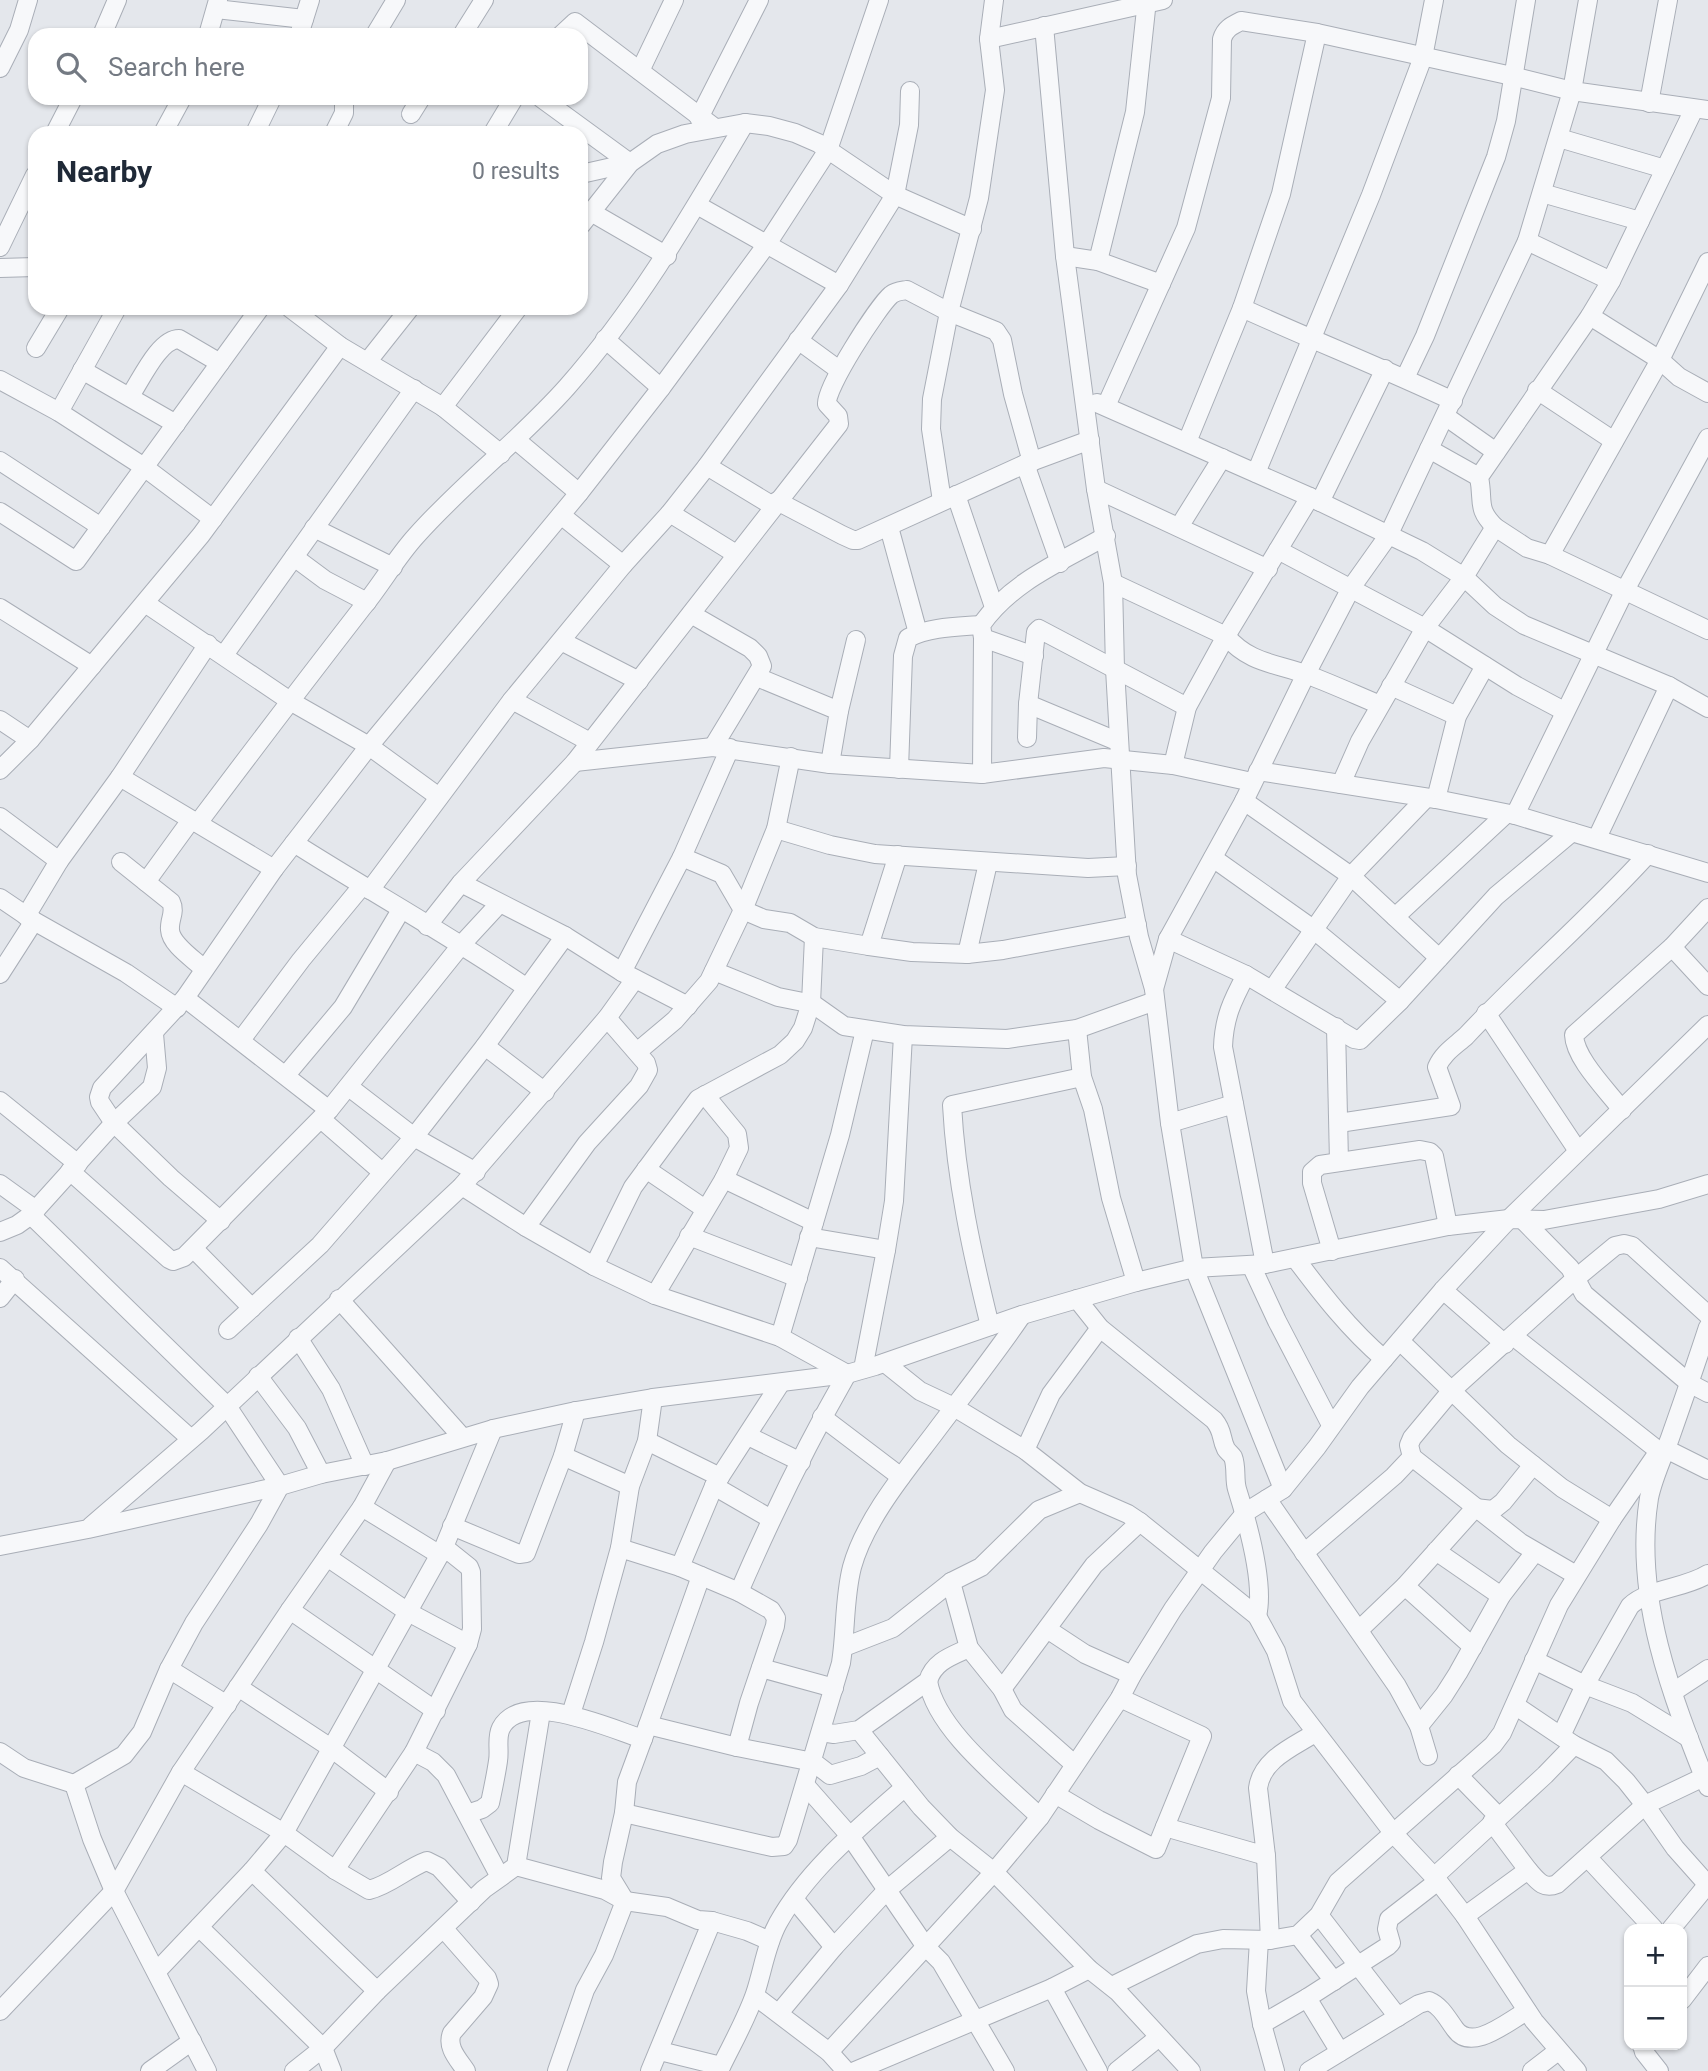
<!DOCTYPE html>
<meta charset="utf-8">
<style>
:root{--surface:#fff;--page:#f6f6f7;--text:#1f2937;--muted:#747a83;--line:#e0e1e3}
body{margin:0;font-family:Roboto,sans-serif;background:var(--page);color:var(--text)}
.controls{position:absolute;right:21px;bottom:21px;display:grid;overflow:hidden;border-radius:14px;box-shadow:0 2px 5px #0004}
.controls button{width:63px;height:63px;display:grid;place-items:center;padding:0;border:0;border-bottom:2px solid var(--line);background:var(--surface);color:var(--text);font:35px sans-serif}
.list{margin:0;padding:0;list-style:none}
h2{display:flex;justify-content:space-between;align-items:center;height:91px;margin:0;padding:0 28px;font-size:30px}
h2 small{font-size:23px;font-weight:400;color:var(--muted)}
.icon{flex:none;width:38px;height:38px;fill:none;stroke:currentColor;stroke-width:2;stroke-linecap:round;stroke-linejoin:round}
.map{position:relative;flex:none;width:1708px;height:2071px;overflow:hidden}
.search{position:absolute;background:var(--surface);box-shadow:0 2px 5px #0004;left:28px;top:28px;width:560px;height:77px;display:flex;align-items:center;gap:18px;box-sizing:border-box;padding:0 24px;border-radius:21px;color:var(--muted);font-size:26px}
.panel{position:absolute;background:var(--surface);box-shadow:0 2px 5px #0004;left:28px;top:126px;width:560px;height:189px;border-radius:21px}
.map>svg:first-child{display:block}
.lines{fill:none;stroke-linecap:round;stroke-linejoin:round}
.minor-casing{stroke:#a9aeb7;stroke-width:20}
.minor{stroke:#f7f8fa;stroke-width:18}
</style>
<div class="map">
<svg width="1708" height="2071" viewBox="0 0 1708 2071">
<rect width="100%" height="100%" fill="#e4e7ec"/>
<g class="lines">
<defs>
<g id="minor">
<polyline points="216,9 304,19"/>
<polyline points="1044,26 1065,256 1096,489 1113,583 1115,669 1127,875 1139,937 1154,989 1170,1123 1194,1268 1283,1489"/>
<polyline points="102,35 117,0"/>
<polyline points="208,35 218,0"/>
<polyline points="299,35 310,0"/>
<polyline points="375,35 396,0"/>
<polyline points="462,35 484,0"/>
<polyline points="561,35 575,22 715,128"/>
<polyline points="989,39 1163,0"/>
<polyline points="0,68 19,30 28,0"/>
<polyline points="640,71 674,0"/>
<polyline points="541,98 630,163"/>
<polyline points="1649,103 1668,0"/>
<polyline points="411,114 421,98"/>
<polyline points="699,118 759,0"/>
<polyline points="55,133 73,98"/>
<polyline points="163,133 182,98"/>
<polyline points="255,133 272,98"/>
<polyline points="334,133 344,113 344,98"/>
<polyline points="493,133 514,98"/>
<polyline points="1559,138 1665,169"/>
<polyline points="581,174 630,163"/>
<polyline points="1542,193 1640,221"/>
<polyline points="697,205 839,285"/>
<polyline points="591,212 667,256"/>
<polyline points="581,225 630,163 657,144 685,134 745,123 769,126 795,133 818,143 895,195 972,229"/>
<polyline points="1527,241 1611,281"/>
<polyline points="0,247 35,175"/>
<polyline points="1065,256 1098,261 1161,284"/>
<polyline points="1098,261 1135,112 1147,0"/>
<polyline points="0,268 35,267"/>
<polyline points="290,308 340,346 443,407 501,454"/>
<path d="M 1242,308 C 1312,340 1383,368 1453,401"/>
<polyline points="1590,316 1660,360 1679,377 1708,393"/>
<polyline points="605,339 661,388"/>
<polyline points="798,340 839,370"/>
<polyline points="36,348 60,308"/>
<polyline points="368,361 410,308"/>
<polyline points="82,370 176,424"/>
<polyline points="1405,378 1425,336 1496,157 1506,121 1526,0"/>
<polyline points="0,380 59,412 144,467 213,519"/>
<polyline points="1537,390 1614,441"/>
<path d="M 130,396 C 141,380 159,339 179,339 L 220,363"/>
<polyline points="1097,403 1310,497 1422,551 1464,577 1495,606 1524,625 1669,686 1708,708"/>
<path d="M 1106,406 L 1186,228 L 1221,98 L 1222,39 C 1225,29 1231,26 1241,21 L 1317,33 L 1512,76 L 1572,91 L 1708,110"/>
<polyline points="443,407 518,308"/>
<polyline points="59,412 117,308"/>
<polyline points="1445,416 1496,452"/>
<polyline points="516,440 579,493"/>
<polyline points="1187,442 1242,308 1281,194 1317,33"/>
<polyline points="1429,449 1479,477"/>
<polyline points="0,461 101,527"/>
<polyline points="1025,464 1060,563"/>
<polyline points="707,466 773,506"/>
<polyline points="1256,473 1371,195 1423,57 1434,0"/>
<polyline points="1096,489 1268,569"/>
<polyline points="956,495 994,607"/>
<polyline points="777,501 842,535 853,540 858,540 1025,464 1090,440"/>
<polyline points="942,501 931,429 932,399 949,312 979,198 995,90 989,39 994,0"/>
<polyline points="1320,502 1385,369"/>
<polyline points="0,512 76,561 260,308"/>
<polyline points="670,513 736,554"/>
<polyline points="561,515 623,565"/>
<polyline points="889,527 918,633"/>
<polyline points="1179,527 1222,458"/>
<path d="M 1495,527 C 1476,508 1484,502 1479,477 L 1590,316 L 1611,281 L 1694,109"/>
<polyline points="314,528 393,567"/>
<polyline points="1278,550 1425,628 1517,686 1564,711"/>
<polyline points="1550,555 1660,360 1708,262"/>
<polyline points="294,557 325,580 367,602"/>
<path d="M 1113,583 L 1226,636 C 1250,664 1276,663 1308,675 C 1332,684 1356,695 1380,705"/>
<polyline points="145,603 290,701 369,746 439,797"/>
<polyline points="0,608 92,666"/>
<polyline points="691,614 750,648 758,656 762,666 713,747"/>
<polyline points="983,638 1034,656"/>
<polyline points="561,641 639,681"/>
<polyline points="224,655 414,389"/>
<polyline points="757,677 839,711 830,764"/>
<polyline points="1391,686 1457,716"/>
<polyline points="512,700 590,742"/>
<polyline points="1028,704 1119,742"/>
<polyline points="839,711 856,640"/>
<polyline points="0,720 30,740"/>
<polyline points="1027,738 1028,704 1036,632 1039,629 1187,707"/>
<polyline points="575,762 713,747 830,764 982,774 1104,758 1173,765 1252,782"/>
<polyline points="1173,765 1187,707 1226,636 1310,497"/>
<path d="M 899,769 L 903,656 L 908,638 C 930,627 956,627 981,625"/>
<polyline points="0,770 30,740 201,535 340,346"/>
<polyline points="1258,771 1436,799 1515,815 1708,873"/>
<path d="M 982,774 L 983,638 L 981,625 C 1012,581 1061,562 1106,536"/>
<polyline points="120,777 274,869"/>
<polyline points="1341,784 1360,741 1425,628 1464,577 1495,527 1527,548 1550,555 1708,630"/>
<polyline points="1436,799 1457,716 1485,666"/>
<polyline points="1244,801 1351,876 1439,958"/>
<polyline points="1515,815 1624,592 1708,438"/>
<polyline points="0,817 59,861"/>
<path d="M 198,823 C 252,751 307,679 362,608 C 381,585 396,558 416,536 C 463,483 520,440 567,387 C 639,305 690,216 745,123"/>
<polyline points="776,829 830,845 875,854 1088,868 1127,866"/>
<polyline points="1597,838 1669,686"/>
<path d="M 294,843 C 371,892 451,936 527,988"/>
<polyline points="682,857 722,874 743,910 764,919 790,923 814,937 869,946 912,952 967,954 1003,950 1137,925"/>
<polyline points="1213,858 1313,929 1400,1001"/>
<path d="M 121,862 L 171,902 C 176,912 169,919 170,930 C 171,945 194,959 204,969"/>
<polyline points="146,882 191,820"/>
<polyline points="461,883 565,936 622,972 688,1006"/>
<polyline points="370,890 512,700 623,565 670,513 707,466 839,285 895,195 909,125 910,91"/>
<polyline points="0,898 34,921 126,973 177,1008"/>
<polyline points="26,916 59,861 120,777 208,644"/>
<polyline points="1395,917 1506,814"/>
<path d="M 427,926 L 461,883 L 575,762 L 839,424 L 838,416 L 827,404 C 824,390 878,306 891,295 C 896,291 901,291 907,290 L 949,312 L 996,331 L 1002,340 L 1013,394 L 1032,462"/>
<polyline points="1168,939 1246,975 1354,1039 1360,1040 1400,1001 1496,896 1572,832"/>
<polyline points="869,946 898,855"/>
<polyline points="1672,947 1708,986"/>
<polyline points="967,954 988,863"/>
<polyline points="714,971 778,997 813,1004 844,1026 903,1035 1007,1039 1077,1029 1155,1001"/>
<polyline points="622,972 682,857 730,748"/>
<polyline points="0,974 34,921"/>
<path d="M 1246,975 C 1232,1001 1224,1018 1223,1047 L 1265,1264"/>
<polyline points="1154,989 1168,939 1244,801 1306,674 1351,588 1388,536 1527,241 1572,91 1588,0"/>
<polyline points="1272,990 1351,876 1426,798"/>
<polyline points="185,998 329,1110"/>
<polyline points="1486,1013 1578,1151"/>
<polyline points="1336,1027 1339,1162"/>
<polyline points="1077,1029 1082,1077 1093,1109 1111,1198 1136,1282"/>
<polyline points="241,1040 301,960 362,886"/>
<polyline points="485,1046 545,1092"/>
<polyline points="637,1052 675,1020 709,981 743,910 776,829 791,757"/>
<polyline points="286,1075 343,1007 401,910"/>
<polyline points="349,1087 414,1137 476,1172"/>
<polyline points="0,1101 78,1164"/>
<path d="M 1622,1110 C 1607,1090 1575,1059 1574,1035 L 1672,947 L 1708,908"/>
<polyline points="321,1119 382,1172"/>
<polyline points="1170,1123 1234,1104"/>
<path d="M 1339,1123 L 1451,1106 L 1437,1067 C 1443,1053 1455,1046 1466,1036 C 1525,973 1590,918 1648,854"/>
<polyline points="646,1169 705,1209"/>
<polyline points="70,1171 169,1259 173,1261 184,1257 329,1110 462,944 499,904"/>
<polyline points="724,1179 814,1222"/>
<polyline points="0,1184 36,1210"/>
<path d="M 462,1186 L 526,1227 L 594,1266 L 655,1295 L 780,1337 L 847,1374 C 807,1444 771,1518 739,1592"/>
<polyline points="1523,1220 1570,1268 1584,1294 1689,1383 1708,1393"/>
<polyline points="221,1221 171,1178 114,1123 100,1102 99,1097 102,1088 185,998 274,869 369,746 579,493 661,388 767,244 828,150 879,0"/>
<polyline points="526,1227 587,1143 639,1086 648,1070 646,1063 607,1018"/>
<polyline points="0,1232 17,1225 31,1215 114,1123 152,1087 157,1068 154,1034"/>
<polyline points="689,1236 798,1278"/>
<polyline points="809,1237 886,1250"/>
<polyline points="194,1249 252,1308"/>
<polyline points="1332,1251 1312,1183 1312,1172 1320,1165 1420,1150 1430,1152 1434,1156 1448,1226"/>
<path d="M 1295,1258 C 1322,1294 1349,1329 1384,1359"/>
<polyline points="1251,1265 1277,1321 1331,1425"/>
<polyline points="594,1266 633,1187 698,1099 780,1055 795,1041 803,1028 811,1003 814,937"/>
<polyline points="0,1268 191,1439"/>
<polyline points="1443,1290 1505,1344"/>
<polyline points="655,1295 724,1179 739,1148 737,1134 705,1095"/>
<polyline points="0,1298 15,1279"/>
<polyline points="339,1299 462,1437"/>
<path d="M 1077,1299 L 1100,1328 L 1214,1420 C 1224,1432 1220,1437 1226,1449 C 1228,1452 1231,1454 1233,1457 C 1237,1467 1234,1479 1237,1489 C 1247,1521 1265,1584 1257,1616"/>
<path d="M 990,1326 C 972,1253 956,1180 952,1105 L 1082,1077"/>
<path d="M 1708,1327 C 1696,1364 1683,1401 1670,1438 C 1663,1457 1653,1478 1649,1498 C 1633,1597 1672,1697 1708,1787"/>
<polyline points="228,1330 320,1245 414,1137 485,1046 565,936"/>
<polyline points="1513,1336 1664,1455"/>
<polyline points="780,1337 840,1135 865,1030"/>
<polyline points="298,1338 331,1389 365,1466"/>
<polyline points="1400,1341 1508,1445 1562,1488 1612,1519"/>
<polyline points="885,1363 920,1391 954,1407 1025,1450 1080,1493 1128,1514 1140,1522 1257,1616 1276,1651 1292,1701 1394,1834 1438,1881 1465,1916 1534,2021 1577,2071"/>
<polyline points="863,1369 886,1250 894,1201 903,1035"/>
<polyline points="258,1376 297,1428 321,1474"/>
<polyline points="822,1417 901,1477"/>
<polyline points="748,1436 801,1462"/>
<polyline points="647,1441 720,1477"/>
<polyline points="1666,1449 1708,1470"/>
<polyline points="1025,1450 1051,1394 1100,1328"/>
<polyline points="563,1456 630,1486"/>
<polyline points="1412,1457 1521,1543 1576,1575"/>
<polyline points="714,1486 771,1519"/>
<polyline points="1267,1499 1397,1686 1419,1726 1428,1756"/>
<polyline points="362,1507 440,1555"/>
<polyline points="91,1526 201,1431 462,1186 607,1018 635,979"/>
<polyline points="452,1526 519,1554 526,1553 563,1456 576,1411"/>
<polyline points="0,1546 88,1529 280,1486 321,1474 387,1461 493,1429 576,1411 653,1398 847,1374 875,1366 1022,1315 1136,1282 1194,1268 1265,1264 1448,1226 1509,1219 1544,1220 1659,1199 1708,1184"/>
<polyline points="620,1548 680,1567 739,1592 771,1610 776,1618 775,1626 749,1703 737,1747"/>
<polyline points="1436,1551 1501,1596"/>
<polyline points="1304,1553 1394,1476 1412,1457 1409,1445 1412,1438 1452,1390 1575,1279 1615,1246 1624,1244 1632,1246 1708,1315"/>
<polyline points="327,1557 408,1612 468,1644"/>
<polyline points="680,1567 714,1486 780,1384"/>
<polyline points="951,1582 969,1648 1002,1689 1013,1710 1074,1764"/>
<polyline points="1405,1586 1473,1647"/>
<polyline points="290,1610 436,1711"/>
<polyline points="1047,1629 1085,1654 1132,1675"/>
<polyline points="1359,1630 1405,1586 1475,1508 1493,1510 1503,1502 1533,1465"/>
<polyline points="844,1647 893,1628 951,1582 981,1567 1039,1510 1080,1493"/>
<polyline points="1534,1660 1585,1685 1632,1703 1689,1738"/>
<polyline points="761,1668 834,1688"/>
<polyline points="169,1669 227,1705"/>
<path d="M 928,1681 C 936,1730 1004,1782 1040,1817"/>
<polyline points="238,1687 331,1748 389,1792"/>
<polyline points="1002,1689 1094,1565 1140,1522"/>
<polyline points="1673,1692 1708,1669"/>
<polyline points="1516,1706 1574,1745 1606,1761 1626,1781 1645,1805 1675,1848 1707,1884"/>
<polyline points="571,1714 594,1642 620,1548 630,1486 647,1441 653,1398"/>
<polyline points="648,1725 701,1576"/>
<polyline points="1419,1726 1444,1695 1458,1673 1501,1596 1535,1552"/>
<polyline points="859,1730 921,1807 950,1837 994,1872 1089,1969 1118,1992 1191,2071"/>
<path d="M 821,1732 L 834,1734 L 859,1730 L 928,1681 C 934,1661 952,1656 969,1648"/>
<path d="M 1561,1736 L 1585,1685 L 1630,1606 C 1649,1588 1684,1589 1708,1574"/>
<polyline points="0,1752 24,1768 74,1784 124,1755 142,1732 169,1669 194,1623 259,1524 280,1486 227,1406 31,1215"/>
<polyline points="414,1752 433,1762 446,1775 500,1877"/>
<path d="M 181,1772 L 284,1833 L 335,1870 L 369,1890 C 390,1885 407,1868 427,1861 L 439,1867 L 471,1902"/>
<polyline points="1458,1775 1499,1817"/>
<polyline points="74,1784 92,1839 114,1891 207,2071"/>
<polyline points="806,1786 850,1836 926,1947 941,1962 1005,2071"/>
<polyline points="1055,1794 1099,1820 1156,1849 1202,1736 1120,1698"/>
<path d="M 624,1813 L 772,1847 L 784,1846 L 788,1840 L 841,1663 C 846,1631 844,1598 852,1567 C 865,1520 904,1473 933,1435 C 963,1395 994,1356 1022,1315"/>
<path d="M 467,1814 L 482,1809 L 490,1803 C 493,1789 496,1775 498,1761 C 500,1750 496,1738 501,1728 C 522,1688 611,1729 643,1739"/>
<polyline points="1492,1822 1528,1870"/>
<path d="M 1165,1827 L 1266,1856 L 1258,1788 C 1262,1759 1293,1747 1315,1733"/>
<polyline points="1266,1856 1270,1940"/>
<polyline points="1588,1858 1654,1929"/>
<polyline points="516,1866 605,1890 625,1901 667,1907 698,1920 712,1921 747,1931 770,1941"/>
<polyline points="335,1870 414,1752 468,1644 472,1629 471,1572 469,1567 444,1547"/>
<polyline points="252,1871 377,1991"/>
<polyline points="1434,1877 1545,1775 1574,1745"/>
<polyline points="794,1899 834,1947"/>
<polyline points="1319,1915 1398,2017"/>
<path d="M 1465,1916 L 1528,1870 C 1537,1880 1543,1890 1557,1884 L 1645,1805 L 1708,1775"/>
<polyline points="199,1927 323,2048 332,2071"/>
<path d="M 444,1929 L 487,1978 L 489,1984 L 483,1997 L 452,2033 C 446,2047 458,2059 466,2071"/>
<polyline points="1671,1929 1708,1884"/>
<polyline points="1298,1935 1334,1981"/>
<polyline points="1259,1940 1256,1991 1262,2024 1275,2071"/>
<polyline points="157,1971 252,1871 284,1833 444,1547 493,1429"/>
<polyline points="1112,1986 1197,1944 1223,1939 1270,1940 1298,1935 1319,1915 1338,1882 1493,1745 1502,1733 1559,1605 1612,1519 1659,1451"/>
<polyline points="1052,1988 1098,2071"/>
<polyline points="755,1996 829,2052 846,2071"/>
<polyline points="1307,1998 1340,2052"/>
<polyline points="1682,2000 1708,1966"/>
<polyline points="0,2011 114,1891 181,1772 290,1610 362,1507 387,1461"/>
<polyline points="779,2013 834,1947 887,1890 950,1837"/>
<polyline points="1262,2024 1307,1998 1388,1946 1391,1943 1387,1929 1389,1919 1438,1881"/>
<polyline points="1642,2045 1644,2052 1659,2071"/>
<polyline points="660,2051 721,2066"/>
<polyline points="829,2052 994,1872 1040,1817 1120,1698 1132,1675 1173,1609 1213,1552 1246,1512 1283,1489 1317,1447 1360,1387 1443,1290 1509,1219 1708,1025"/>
<polyline points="150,2071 192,2041"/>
<polyline points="294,2071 323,2048 377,1991 484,1889 516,1866 541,1712"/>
<polyline points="557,2071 585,1990 604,1955 625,1901 611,1878 613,1862 624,1813 627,1782 648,1725 737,1747 813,1762 830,1775 861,1766 880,1756"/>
<polyline points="650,2071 712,1921"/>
<path d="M 719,2071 C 731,2046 746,2020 755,1994 C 763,1970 766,1945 778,1923 C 808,1869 860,1827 905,1787"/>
<polyline points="855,2071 1052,1988 1089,1969"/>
<polyline points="1117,2071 1159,2037"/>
<path d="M 1309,2071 L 1419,2004 L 1429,2001 C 1441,2006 1447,2018 1455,2029 C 1472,2053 1508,2021 1527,2011"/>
<polyline points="1532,2071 1558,2051"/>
</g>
</defs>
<use href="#minor" class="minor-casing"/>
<use href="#minor" class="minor"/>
</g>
</svg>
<div class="controls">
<button>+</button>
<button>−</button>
</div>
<div class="search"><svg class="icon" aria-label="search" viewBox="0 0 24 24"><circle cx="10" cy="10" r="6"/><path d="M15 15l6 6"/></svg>Search here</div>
<section class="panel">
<h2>Nearby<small>0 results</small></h2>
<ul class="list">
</ul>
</section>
</div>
